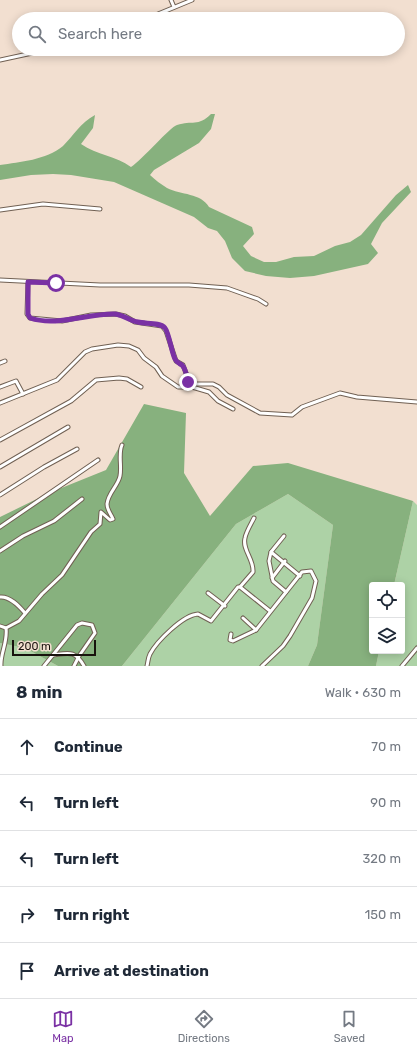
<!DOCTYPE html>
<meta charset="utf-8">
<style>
:root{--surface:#fff;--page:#f2f2f3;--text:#1f2937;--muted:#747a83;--line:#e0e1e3;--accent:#7a31a4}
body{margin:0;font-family:Rubik,sans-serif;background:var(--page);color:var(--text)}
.controls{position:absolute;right:12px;bottom:12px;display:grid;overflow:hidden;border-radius:4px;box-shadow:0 2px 10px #0003}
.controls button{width:36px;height:36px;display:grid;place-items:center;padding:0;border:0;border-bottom:1px solid var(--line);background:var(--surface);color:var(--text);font:20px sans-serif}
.scale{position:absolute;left:12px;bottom:10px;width:84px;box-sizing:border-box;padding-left:4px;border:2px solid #18120d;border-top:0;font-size:11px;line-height:14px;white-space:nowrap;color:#18120d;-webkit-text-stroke:3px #f2dfd0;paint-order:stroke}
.stop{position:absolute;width:12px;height:12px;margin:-9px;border:3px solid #7a31a4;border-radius:50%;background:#fff}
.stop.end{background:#7a31a4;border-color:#fff;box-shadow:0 1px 4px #0008}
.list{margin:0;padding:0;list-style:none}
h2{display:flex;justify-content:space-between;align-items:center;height:52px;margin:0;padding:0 16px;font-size:17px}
h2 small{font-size:13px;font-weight:400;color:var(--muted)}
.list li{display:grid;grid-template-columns:26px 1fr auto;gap:12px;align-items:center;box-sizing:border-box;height:56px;padding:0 16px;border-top:1px solid var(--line)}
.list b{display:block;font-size:15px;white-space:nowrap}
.list em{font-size:13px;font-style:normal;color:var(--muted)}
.icon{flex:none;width:22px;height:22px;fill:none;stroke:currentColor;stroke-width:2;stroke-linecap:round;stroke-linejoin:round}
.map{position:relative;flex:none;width:417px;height:666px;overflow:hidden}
.search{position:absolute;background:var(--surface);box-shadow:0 2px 10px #0003;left:12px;right:12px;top:12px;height:44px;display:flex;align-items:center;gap:10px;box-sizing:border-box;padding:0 14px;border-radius:22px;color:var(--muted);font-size:15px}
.sheet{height:332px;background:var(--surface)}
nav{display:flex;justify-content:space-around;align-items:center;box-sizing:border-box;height:56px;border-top:1px solid var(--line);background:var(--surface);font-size:11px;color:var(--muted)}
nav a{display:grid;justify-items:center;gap:2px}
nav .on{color:var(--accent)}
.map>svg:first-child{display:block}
.green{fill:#add2a6}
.forest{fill:#87b17e}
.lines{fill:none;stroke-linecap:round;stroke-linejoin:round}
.minor-casing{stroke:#706053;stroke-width:5}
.minor{stroke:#fff;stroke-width:3}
.route{stroke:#7a31a4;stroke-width:5}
</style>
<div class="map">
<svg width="417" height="666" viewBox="0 0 417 666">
<rect width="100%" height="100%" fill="#f2dfd0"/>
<g class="green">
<polygon points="288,494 333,525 317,645 308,666 122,666 236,524"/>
<polygon points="413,501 417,505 417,666 376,666 379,651 402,651 402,585 394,585"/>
<polygon points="0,643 25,648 58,666 0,666"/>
</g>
<g class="forest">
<path d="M 211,114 L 215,114 L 211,129 L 199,143 L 154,170 L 150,175 C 155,180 161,184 167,188 C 181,195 201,193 209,207 L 252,227 L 254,234 L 243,246 L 251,256 L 264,262 L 276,262 L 294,257 L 314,256 L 335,246 L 350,242 L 361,235 L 396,195 L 408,185 L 411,192 L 382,223 L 371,244 L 378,253 L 368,264 L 314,276 L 290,278 L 266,276 L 245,271 L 232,258 L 225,241 L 217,231 L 208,228 L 194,217 L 114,182 L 71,175 L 53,174 L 31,175 L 0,180 L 0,165 C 20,162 46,160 63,146 C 74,135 80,123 95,115 L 93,128 L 81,144 C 97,155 116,156 131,167 C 142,160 170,127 177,125 C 192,120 198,127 211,114 Z"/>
<polygon points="144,404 186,413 184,473 210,516 253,466 288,463 413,501 394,585 372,585 372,651 379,651 376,666 308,666 317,645 333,525 288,494 236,524 122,666 58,666 25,648 0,643 0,517 49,493 106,470"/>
</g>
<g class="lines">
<defs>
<g id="minor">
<polyline points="171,0 174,7"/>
<polyline points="146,19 192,0"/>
<polyline points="0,60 51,49"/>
<polyline points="0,210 43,204 100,209"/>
<polyline points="0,280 100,285 189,285 227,288 258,299 266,304"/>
<polyline points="28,282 27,314 30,318 62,321 91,315 116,314 125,316 135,322 162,326 166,331 176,361 183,365 190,384 213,384 219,387 227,395 260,413 292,415 302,407 340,393 357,397 417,402"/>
<polyline points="0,363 5,361"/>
<polyline points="0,387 16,381 23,394"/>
<polyline points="0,403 57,380 85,352 92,349 118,345 129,346 138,350 144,358 156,367 162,376 178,387 192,387 209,392 218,401 233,409"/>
<polyline points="0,440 71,401 96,380 119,378 127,379 141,387"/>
<polyline points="0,467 68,427"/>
<polyline points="0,495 44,467 77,449"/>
<polyline points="0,527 98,460"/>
<polyline points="0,551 23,536 54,521 82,499"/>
<polyline points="271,552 284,536"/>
<polyline points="272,578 285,561"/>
<path d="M 240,587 L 253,572 C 254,559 242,550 245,538 C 246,532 251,524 254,518"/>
<polyline points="286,592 273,581 269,561 271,552 300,576"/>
<polyline points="208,593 225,606"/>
<path d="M 0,597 C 10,596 19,606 25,613"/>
<polyline points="243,618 256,630"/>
<polyline points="0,626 6,628"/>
<polyline points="231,634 230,640 233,641 256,630 302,572 311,571 316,581 312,598 290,636 283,646 262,666"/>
<path d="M 53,655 C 69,653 75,650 84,666"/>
<path d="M 1,666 C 0,654 8,642 6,628 L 19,621 L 42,594 L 62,575 L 91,532 L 100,524 L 101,512 L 110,520 L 113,519 C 111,514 107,510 107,504 C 108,493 118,486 120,476 C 122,466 118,454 122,445"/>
<polyline points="44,666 77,625 82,623 92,625 95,633 79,656 74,666"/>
<path d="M 147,666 C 148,662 148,658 150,654 C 157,641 183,615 198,614 L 211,621 L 238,587 L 240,587 L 270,611"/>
<polyline points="402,666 417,648"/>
</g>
</defs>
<use href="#minor" class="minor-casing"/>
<use href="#minor" class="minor"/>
</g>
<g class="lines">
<path class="route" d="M 56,283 L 28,282 L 28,314 L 30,318 C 57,327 88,313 115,314 C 124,315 130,321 138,322 C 145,324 160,322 165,328 C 169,333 172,354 175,359 C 177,363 179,363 182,365 C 186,369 187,377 188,382"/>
</g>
</svg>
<div class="controls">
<button><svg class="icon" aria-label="locate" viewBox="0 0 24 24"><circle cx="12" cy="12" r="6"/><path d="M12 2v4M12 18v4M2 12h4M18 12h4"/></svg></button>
<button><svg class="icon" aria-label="layers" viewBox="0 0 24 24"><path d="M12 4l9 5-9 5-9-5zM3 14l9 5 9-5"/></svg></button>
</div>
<div class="scale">200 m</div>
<div class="stop" style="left:56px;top:283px"></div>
<div class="stop end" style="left:188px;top:382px"></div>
<div class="search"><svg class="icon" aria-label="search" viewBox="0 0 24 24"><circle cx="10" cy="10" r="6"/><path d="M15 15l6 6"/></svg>Search here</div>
</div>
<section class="sheet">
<h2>8 min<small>Walk · 630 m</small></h2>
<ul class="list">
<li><svg class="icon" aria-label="ahead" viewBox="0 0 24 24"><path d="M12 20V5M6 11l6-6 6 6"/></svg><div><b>Continue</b></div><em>70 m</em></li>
<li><svg class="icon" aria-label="left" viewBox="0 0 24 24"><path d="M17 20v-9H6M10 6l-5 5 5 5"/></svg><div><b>Turn left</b></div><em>90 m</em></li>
<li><svg class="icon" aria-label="left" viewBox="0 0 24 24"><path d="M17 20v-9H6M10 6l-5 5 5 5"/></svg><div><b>Turn left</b></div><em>320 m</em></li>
<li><svg class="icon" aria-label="right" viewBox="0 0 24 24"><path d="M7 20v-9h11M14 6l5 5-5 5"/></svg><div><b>Turn right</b></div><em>150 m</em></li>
<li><svg class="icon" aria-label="arrive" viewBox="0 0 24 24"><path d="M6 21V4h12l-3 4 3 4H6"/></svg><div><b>Arrive at destination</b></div></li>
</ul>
</section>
<nav>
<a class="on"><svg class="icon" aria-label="map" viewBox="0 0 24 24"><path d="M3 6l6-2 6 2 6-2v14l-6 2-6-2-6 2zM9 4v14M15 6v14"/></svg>Map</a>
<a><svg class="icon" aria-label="directions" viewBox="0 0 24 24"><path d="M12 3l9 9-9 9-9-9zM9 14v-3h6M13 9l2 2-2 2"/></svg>Directions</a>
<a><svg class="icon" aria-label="saved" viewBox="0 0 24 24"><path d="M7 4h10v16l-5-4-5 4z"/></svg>Saved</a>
</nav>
